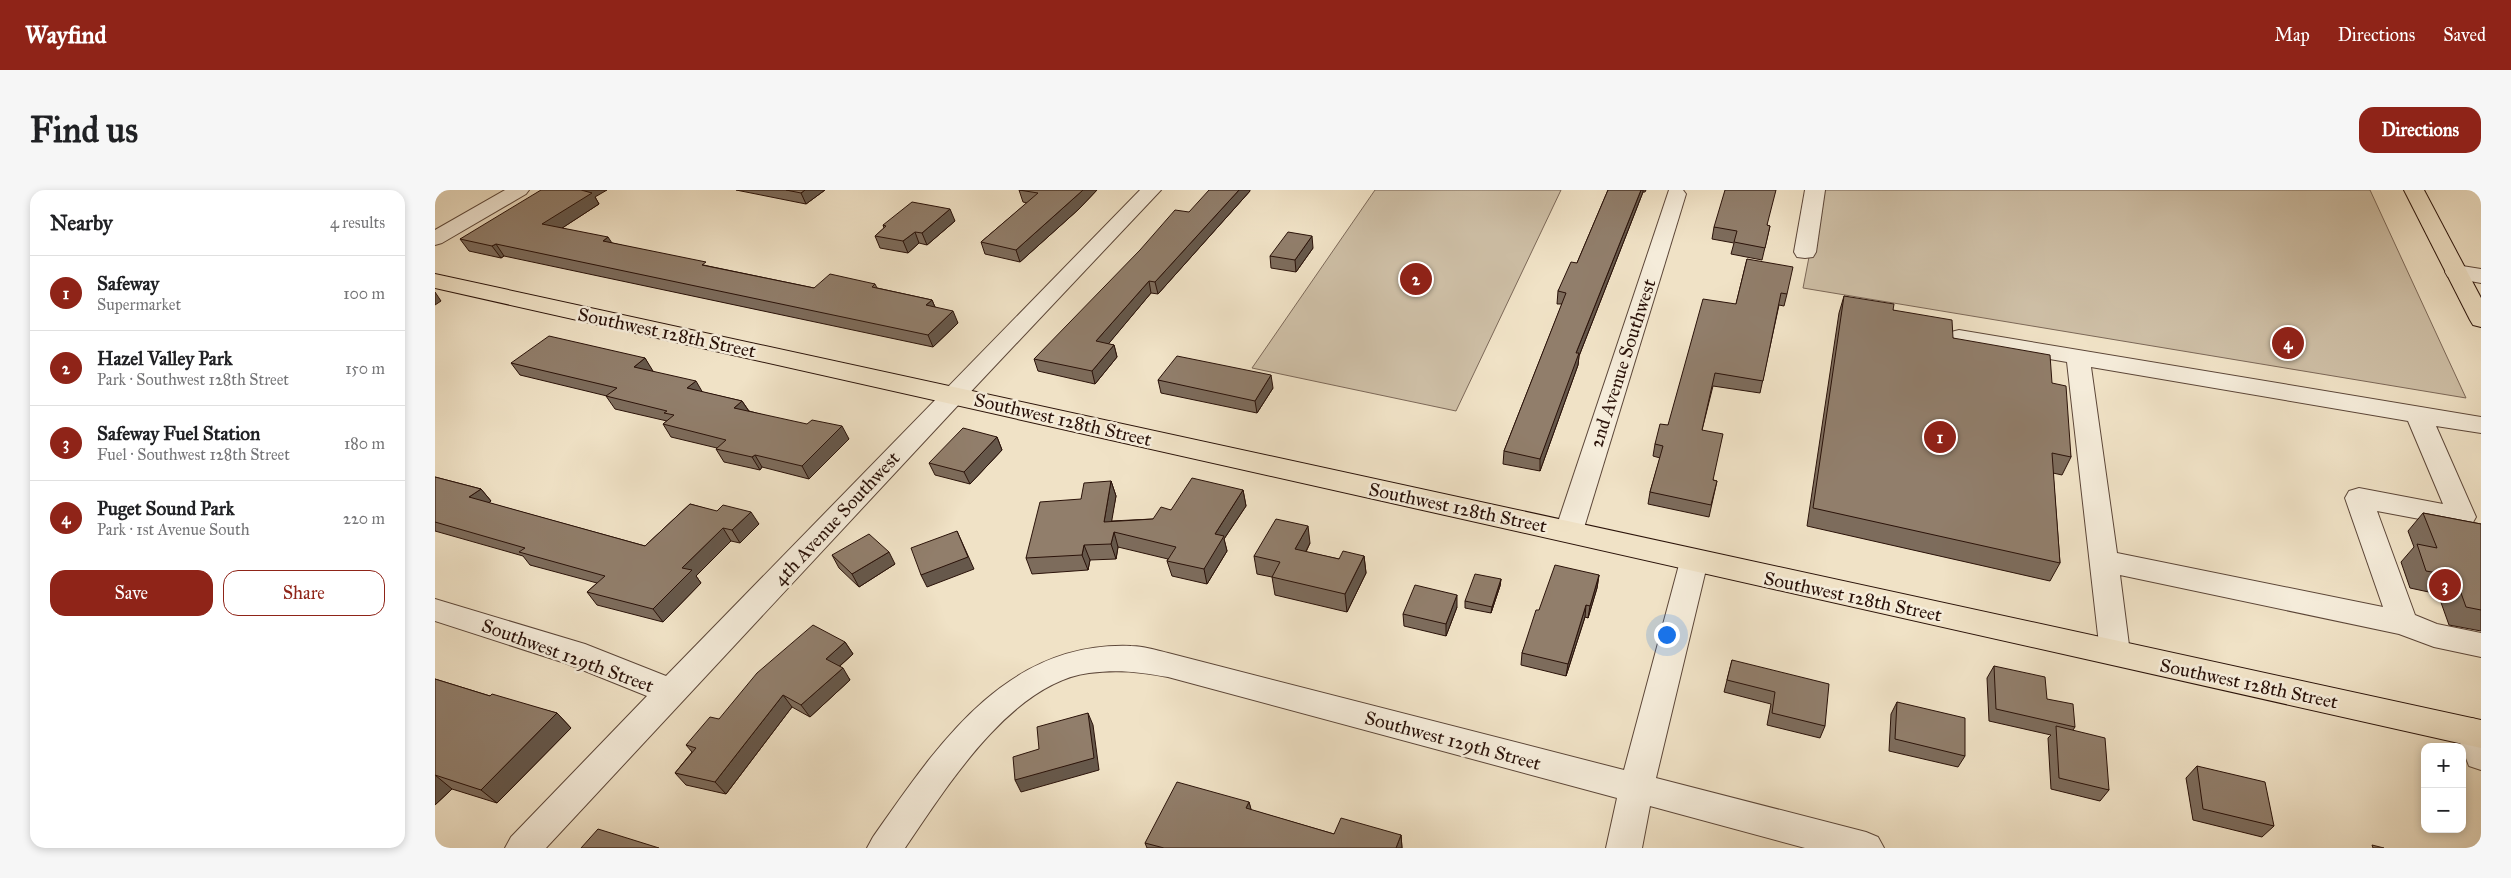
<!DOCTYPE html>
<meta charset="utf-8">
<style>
:root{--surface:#fff;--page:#f6f6f6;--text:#202124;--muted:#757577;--line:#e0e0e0;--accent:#8f2418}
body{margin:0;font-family:"IM FELL Great Primer",serif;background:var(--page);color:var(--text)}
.controls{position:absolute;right:15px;bottom:15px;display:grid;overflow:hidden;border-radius:10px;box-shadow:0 2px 8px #0003}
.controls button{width:45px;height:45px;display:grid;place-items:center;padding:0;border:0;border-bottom:1px solid var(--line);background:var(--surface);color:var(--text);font:25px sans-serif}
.you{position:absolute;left:1231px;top:444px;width:18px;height:18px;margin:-12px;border:4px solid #fff;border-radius:50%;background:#1a73e8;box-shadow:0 0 0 8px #1a73e833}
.badge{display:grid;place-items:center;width:32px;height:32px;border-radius:50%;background:var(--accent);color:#fff;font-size:16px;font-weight:700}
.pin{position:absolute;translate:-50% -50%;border:2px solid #fff;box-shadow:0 1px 5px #0006}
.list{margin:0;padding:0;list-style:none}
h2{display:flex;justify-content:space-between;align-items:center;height:65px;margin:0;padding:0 20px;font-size:21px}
h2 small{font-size:16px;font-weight:400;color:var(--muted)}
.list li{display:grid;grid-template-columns:32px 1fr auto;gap:15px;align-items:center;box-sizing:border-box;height:75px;padding:0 20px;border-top:1px solid var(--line)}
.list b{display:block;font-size:19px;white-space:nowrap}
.list p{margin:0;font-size:16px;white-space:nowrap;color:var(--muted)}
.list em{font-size:16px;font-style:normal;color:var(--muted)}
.actions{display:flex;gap:10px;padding:15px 20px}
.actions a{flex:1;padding:11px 0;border:1px solid var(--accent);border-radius:15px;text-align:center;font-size:18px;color:var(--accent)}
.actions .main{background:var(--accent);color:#fff}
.map{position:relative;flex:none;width:2046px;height:658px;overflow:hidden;border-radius:15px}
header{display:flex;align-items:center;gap:30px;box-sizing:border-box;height:70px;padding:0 25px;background:var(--accent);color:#fff}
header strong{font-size:24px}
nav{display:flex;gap:28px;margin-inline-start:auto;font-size:18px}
.intro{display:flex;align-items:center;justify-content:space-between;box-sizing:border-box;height:120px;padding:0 30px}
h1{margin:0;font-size:35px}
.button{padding:12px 22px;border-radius:15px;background:var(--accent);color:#fff;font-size:18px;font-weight:700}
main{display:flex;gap:30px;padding:0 30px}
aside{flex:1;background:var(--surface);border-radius:15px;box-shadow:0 2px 8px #0003}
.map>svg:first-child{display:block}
.green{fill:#cebfa6;stroke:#7c6858}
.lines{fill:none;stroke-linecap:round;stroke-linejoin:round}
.minor-casing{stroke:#5c4638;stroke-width:2}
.major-casing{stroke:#2a1209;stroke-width:2}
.minor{fill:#f5ecda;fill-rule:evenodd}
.major{fill:#f0e2c6;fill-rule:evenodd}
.wall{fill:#7d6c5c;stroke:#2a1209}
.shaded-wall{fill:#66584b;stroke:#2a1209}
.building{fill:#917e6b;stroke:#2a1209}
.labels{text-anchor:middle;stroke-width:5;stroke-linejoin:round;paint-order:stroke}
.street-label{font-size:19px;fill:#2a1209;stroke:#f5ecda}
</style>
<header>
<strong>Wayfind</strong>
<nav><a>Map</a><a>Directions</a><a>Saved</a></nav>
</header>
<div class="intro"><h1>Find us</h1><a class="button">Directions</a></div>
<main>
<aside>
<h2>Nearby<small>4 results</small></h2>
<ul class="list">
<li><span class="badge">1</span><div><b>Safeway</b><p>Supermarket</p></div><em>100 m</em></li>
<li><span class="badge">2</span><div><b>Hazel Valley Park</b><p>Park · Southwest 128th Street</p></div><em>150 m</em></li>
<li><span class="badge">3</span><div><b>Safeway Fuel Station</b><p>Fuel · Southwest 128th Street</p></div><em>180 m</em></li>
<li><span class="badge">4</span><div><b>Puget Sound Park</b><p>Park · 1st Avenue South</p></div><em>220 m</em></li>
</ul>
<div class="actions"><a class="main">Save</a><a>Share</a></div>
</aside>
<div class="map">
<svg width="2046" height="658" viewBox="0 0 2046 658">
<rect width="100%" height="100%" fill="#f0e2c6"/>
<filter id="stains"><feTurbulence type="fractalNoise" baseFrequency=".004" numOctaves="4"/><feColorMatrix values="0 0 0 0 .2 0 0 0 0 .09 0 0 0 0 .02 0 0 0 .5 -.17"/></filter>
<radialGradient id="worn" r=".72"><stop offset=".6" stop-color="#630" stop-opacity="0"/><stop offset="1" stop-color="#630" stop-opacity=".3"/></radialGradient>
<g class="green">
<polygon points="940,0 1126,0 1021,221 817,178"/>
<polygon points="1387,0 1935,0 2031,208 1368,98"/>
</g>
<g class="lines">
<defs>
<g id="minor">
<polygon points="70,0 94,0 91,4 7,53 0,55 0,40"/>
<polygon points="705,0 726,0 527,211 111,658 70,658 76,647 212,506 130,473 0,431 0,409 150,454 231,486"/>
<polygon points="1234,0 1248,0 1251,4 1148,341 1144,348 1134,351 1124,348 1120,341"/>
<polygon points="1370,0 1390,0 1381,62 1378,67 1370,68 1362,67 1359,62"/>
<polygon points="2021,75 2046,79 2046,93 2013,87 2010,82 2013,77"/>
<path d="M 1524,140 L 2046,227 L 2046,243 L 2001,236 L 2041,327 L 2037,334 L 2027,337 L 1942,321 L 1980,425 L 2002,434 L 2046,443 L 2046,467 L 1999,457 L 1964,444 L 1685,385 L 1695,463 L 1691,472 L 1680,475 L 1669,472 L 1665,463 L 1632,172 L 1516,152 L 1512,147 L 1516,142 ZM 1656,177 L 1973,231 L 2008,314 L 1924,298 L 1914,301 L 1910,308 L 1948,417 L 1682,363 Z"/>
<path d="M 1259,360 L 1269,363 L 1273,371 L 1221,588 L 1431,642 L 1443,647 L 1449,658 L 1370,658 L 1215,616 L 1207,658 L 1171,658 L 1182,608 L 733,487 C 704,482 684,479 654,483 C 576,493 511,598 470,658 L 432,658 L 438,647 C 502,556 570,451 696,456 C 708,456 721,460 733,463 L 1189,580 L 1245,371 L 1249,363 Z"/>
<polygon points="2037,528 2046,531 2046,580 2034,576 2021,542 2026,532"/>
</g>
<g id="major">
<polygon points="1969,0 1989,0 2046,108 2046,137 2038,135 2035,130"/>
<polygon points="0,84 2046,530 2046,558 0,98"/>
</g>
</defs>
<use href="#minor" class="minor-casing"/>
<use href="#major" class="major-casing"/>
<use href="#minor" class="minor"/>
<use href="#major" class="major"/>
</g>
<g class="wall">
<polygon points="301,0 390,0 371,14"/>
<polygon points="584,0 662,0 644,19 585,72 550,64 546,52 592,13 588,12"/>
<polygon points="1173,0 1211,0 1210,2 1208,2 1144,166 1143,175 1105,281 1068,274 1069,261 1127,114 1122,114 1123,101 1142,73"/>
<polygon points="815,1 723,104 716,103 673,154 679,155 682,167 660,194 603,181 599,169 754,22"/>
<polygon points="160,7 164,14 127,38 177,53 273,76 379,98 440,94 442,98 497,110 500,117 523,133 498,157 69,66 66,68 34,61 25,49"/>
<polygon points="520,31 492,55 484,53 473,63 445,58 440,46 449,38 448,35"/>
<polygon points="1332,35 1335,36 1327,70 1296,64 1299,53 1277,49 1279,37"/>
<polygon points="878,58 861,82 836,78 835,66"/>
<polygon points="1312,69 1352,104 1349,116 1344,115 1325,203 1278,196 1267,240 1278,290 1282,291 1274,327 1213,314 1215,302 1225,268 1218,266 1220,254 1233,235 1301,114"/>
<polygon points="1409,106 1458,120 1518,148 1617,193 1636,267 1627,285 1618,283 1625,373 1615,391 1372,336 1404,123"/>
<polygon points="210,168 217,181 267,202 307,211 314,221 414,249 374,289 327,277 325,280 289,272 281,259 282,258 236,247 228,234 232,231 180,219 171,206 172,206 85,185 76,173"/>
<polygon points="723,190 838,198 822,223 726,203"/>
<polygon points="562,247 567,260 535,294 500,285 494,273"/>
<polygon points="0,287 46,299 56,311 54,313 210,356 255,314 324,334 305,353 296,351 261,386 266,393 228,432 162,415 152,402 162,393 95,375 88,366 0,341"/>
<polygon points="676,291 681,306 676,331 718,329 736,320 808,300 811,316 789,349 792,361 772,394 737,386 732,371 733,369 683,357 681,369 655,370 653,380 597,384 591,368 646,309"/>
<polygon points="1988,323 2046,334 2046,441 2014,435 2003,404 1975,398 1966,372 1979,357 1973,341"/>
<polygon points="875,353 871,362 904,369 929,366 931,383 912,422 840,405 837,387 822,384 819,366"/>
<polygon points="397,365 460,374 424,397 404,378"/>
<polygon points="1164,385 1162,398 1153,428 1150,427 1131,486 1086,475 1087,463 1104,420"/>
<polygon points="1066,389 1065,396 1056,423 1030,418 1030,411"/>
<polygon points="1022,417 1011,446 969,436 968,424"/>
<polygon points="410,452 418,464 405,476 415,490 375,527 357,517 291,604 251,595 240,583 257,562 251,555 284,529"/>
<polygon points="1297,470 1390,536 1385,548 1332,535 1336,514 1289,502"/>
<polygon points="1559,476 1612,509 1640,537 1638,540 1674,600 1665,611 1616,599 1613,548 1616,545 1554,531 1552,488"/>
<polygon points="0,489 55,506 122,523 136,538 62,613 17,599 0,615"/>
<polygon points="1462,512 1530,566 1523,577 1454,561 1456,524"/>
<polygon points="1762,576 1839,636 1827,647 1758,630 1751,588"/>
<polygon points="814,612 816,620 899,644 966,645 967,658 712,658 710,653"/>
</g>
<g class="shaded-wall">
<polygon points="146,0 172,0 160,7 164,14 115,46 107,34"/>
<polygon points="370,0 390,0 371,14 366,3"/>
<polygon points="648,0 662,0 644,19 585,72 581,60"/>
<polygon points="804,0 815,0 815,1 723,104 720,92"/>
<polygon points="1206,0 1208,0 1208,2 1144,166 1143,175 1105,281 1105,269 1141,163"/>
<polygon points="515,19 520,31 492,55 487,43"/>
<polygon points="480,42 484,53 473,63 468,51"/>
<polygon points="877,46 878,58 861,82 860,70"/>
<polygon points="173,47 181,59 168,51"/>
<polygon points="61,54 69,66 66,68 57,56"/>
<polygon points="714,91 716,103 665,164 661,151"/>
<polygon points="0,102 6,111 0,115"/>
<polygon points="497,110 502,122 491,115"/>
<polygon points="518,121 523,133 498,157 493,145"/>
<polygon points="679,155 682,167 660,194 657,181"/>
<polygon points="210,168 218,181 207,189 199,177"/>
<polygon points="836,185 838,198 822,223 820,211"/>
<polygon points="261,191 268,203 252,198"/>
<polygon points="307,211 315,223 299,218"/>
<polygon points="407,236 414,249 374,289 367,276"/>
<polygon points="562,247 567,260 535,294 529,282"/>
<polygon points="320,265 327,277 325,280 317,267"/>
<polygon points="676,291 681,306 674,347 669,332"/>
<polygon points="46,299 56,311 45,320 34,307"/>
<polygon points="808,300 811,316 789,349 792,361 772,394 769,379 780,344"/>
<polygon points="316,322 324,334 305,353 297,340"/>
<polygon points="873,336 875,353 863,377 860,359"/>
<polygon points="288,338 296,351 261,386 266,393 228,432 218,419 247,378"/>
<polygon points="522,341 539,379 492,397 486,385"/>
<polygon points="679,342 683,357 681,369 676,354"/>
<polygon points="649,355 655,370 653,380 647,365"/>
<polygon points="454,362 460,374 424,397 417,384"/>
<polygon points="929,366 931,383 912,422 910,404"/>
<polygon points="1164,385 1162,398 1153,428 1155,416"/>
<polygon points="1066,389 1065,396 1056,423 1057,417"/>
<polygon points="1022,405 1022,417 1011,446 1011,434"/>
<polygon points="1151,415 1150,427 1131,486 1133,474"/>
<polygon points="410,452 418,464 399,481 391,469"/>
<polygon points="408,478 415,490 375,527 366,515"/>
<polygon points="348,505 357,517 291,604 280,592"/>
<polygon points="122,523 136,538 62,613 46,600"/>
<polygon points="653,523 658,535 664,580 586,602 580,590"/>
<polygon points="0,585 17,599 0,615"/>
<polygon points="814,612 818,626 811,618"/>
<polygon points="966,645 967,658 961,658"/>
</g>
<g class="building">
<polygon points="106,0 146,0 157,3 107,34 173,47 168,51 271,72 267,75 379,98 395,84 440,94 437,97 497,110 491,115 518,121 493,145 61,54 57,56 25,49"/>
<polygon points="351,0 370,0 366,3"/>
<polygon points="584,0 648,0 581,60 546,52 603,3"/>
<polygon points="774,0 804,0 720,92 714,91 661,151 679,155 657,181 599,169 705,60 740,20 754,22"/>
<polygon points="1173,0 1206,0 1141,163 1144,163 1105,269 1069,261 1131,103 1123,101 1136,72 1142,73"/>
<polygon points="1290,0 1341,0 1332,35 1335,36 1330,58 1299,52 1302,41 1279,37"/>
<polygon points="477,12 515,19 487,43 480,42 468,51 440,46 451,36 448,35"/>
<polygon points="853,42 877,46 860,70 835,66"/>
<polygon points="1312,69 1358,77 1352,104 1346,103 1328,191 1280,183 1267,240 1288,244 1278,290 1282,291 1276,315 1215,302 1228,256 1220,254 1225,234 1233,235 1268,109 1301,114"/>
<polygon points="1409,106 1459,114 1458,120 1517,130 1518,148 1615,165 1617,193 1631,196 1636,267 1617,263 1625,373 1378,318"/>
<polygon points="114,146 210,168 199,177 261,191 252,198 307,211 299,218 372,234 377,230 407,236 367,276 320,265 317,267 281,259 291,250 228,234 239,225 229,223 232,221 171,206 182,198 76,173"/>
<polygon points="742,166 836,185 820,211 723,190"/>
<polygon points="528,238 562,247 529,282 494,273"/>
<polygon points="0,287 46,299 34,307 210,356 255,314 282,321 288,315 316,322 297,340 288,338 247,378 257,380 218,419 152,402 170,386 84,362 90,358 0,332"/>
<polygon points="757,288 808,300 780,344 789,346 769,379 732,371 741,357 679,342 676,354 649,355 647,365 591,368 605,312 646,309 649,293 676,291 669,332 718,329 726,317 736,320"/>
<polygon points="1988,323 2046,334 2046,420 2031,417 2020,386 1991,381 1982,354 2002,358"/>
<polygon points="841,329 873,336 860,359 904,369 908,361 929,366 910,404 837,387 845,372 819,366"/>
<polygon points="522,341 533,367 486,385 476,358"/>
<polygon points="434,344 454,362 417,384 397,365"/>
<polygon points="1120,375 1164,385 1155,416 1151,415 1133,474 1087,463 1101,420 1104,420"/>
<polygon points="1040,384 1066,389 1057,417 1030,411"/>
<polygon points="980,395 1022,405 1011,434 968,424"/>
<polygon points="378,435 410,452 391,469 408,478 366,515 348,505 280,592 240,583 261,558 251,555 275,527 284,529 322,483"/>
<polygon points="1297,470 1394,494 1390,536 1337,523 1340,502 1292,490"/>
<polygon points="1559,476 1610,487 1612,509 1638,514 1640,537 1561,519"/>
<polygon points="0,489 55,506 57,504 122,523 46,600 0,585"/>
<polygon points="1462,512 1530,528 1530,566 1460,549"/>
<polygon points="653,523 659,568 580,590 578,567 604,559 602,537"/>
<polygon points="1621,536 1670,548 1674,600 1624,588"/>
<polygon points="1762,576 1830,592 1839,636 1768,619"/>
<polygon points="742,592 814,612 811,618 899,644 906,628 966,645 961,658 729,658 710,653"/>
<polygon points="163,639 224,658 146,658"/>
<polygon points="1937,655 1949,658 1938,658"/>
</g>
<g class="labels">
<g class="street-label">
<text transform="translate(232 142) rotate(12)" y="7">Southwest 128th Street</text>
<text transform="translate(1187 173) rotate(-72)" y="7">2nd Avenue Southwest</text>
<text transform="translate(628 229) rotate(13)" y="7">Southwest 128th Street</text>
<text transform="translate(1023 317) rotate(12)" y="7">Southwest 128th Street</text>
<text transform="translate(401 328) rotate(-47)" y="7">4th Avenue Southwest</text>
<text transform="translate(1418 406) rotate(12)" y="7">Southwest 128th Street</text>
<text transform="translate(133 465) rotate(20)" y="7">Southwest 129th Street</text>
<text transform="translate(1814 493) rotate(12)" y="7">Southwest 128th Street</text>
<text transform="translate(1018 550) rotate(15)" y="7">Southwest 129th Street</text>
</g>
</g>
<rect width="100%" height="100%" filter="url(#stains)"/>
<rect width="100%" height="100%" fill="url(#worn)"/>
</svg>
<div class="controls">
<button>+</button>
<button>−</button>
</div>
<div class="you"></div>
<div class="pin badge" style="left:1505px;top:247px">1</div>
<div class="pin badge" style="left:981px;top:89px">2</div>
<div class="pin badge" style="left:2010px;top:395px">3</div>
<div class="pin badge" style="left:1853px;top:153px">4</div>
</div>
</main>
